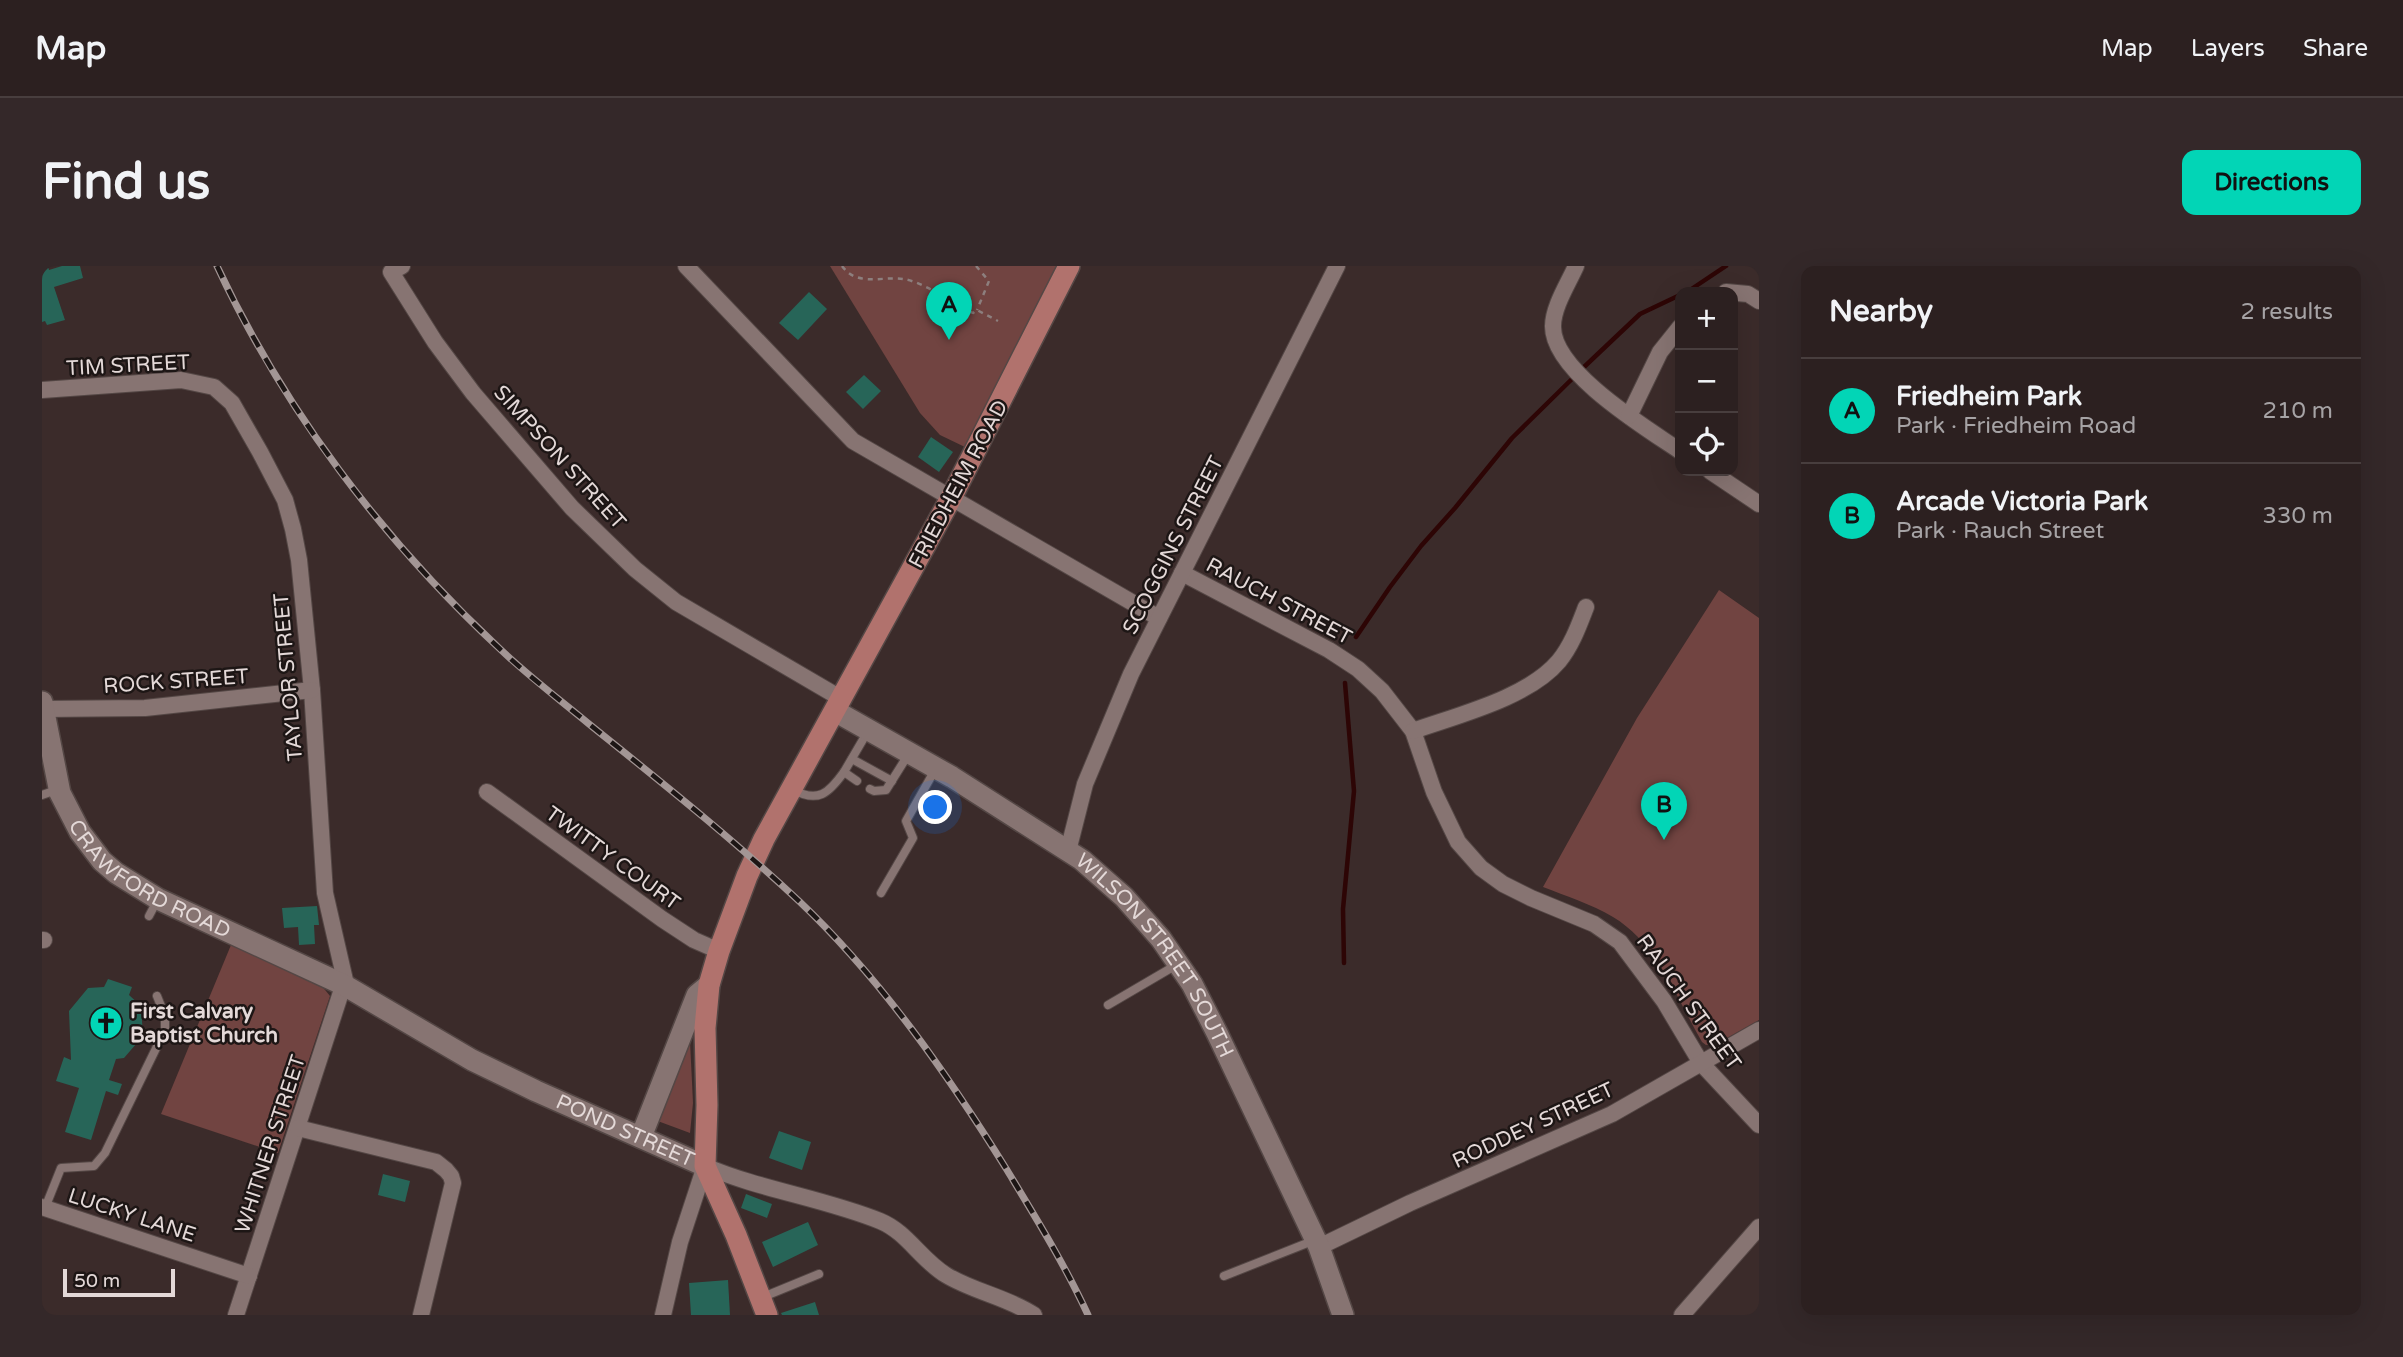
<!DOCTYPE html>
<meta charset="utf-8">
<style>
:root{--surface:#2c2020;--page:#342829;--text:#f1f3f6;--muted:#a6a3a5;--line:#483e3e;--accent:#02d5b6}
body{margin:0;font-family:"Varela Round",sans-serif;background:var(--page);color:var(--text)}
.controls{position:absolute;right:21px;top:21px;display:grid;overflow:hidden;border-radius:14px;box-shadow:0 7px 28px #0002}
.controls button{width:63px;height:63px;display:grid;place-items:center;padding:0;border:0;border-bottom:2px solid var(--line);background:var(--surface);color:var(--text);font:35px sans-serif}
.scale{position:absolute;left:21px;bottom:18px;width:112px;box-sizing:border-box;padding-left:7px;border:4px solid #e4d9d8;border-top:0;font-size:19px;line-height:24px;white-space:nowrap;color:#e4d9d8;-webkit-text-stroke:5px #1d1615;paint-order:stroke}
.you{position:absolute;left:894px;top:542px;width:24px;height:24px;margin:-18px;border:5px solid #fff;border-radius:50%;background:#1a73e8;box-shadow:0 0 0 10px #1a73e833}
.badge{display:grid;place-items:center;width:46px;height:46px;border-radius:50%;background:var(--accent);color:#111;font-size:23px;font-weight:700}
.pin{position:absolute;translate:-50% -58px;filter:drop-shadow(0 2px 4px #0008)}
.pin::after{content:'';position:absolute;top:37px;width:24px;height:21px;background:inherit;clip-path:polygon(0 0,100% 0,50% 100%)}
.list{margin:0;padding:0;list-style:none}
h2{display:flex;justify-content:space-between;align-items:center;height:91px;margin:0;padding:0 28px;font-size:30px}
h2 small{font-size:23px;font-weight:400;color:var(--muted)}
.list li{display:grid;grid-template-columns:46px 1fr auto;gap:21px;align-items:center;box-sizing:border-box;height:105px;padding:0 28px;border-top:2px solid var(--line)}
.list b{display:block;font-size:26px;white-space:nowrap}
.list p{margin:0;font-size:23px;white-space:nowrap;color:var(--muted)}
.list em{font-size:23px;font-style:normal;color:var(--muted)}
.icon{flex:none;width:38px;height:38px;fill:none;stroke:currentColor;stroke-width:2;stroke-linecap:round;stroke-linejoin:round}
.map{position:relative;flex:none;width:1717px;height:1049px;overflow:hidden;border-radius:14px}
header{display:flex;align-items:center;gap:42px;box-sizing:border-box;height:98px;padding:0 35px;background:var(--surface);border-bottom:2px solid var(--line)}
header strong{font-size:33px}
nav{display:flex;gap:38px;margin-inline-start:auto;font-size:24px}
.intro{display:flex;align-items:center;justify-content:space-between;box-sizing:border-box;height:168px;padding:0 42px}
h1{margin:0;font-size:49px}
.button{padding:18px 32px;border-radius:14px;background:var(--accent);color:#111;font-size:24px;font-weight:700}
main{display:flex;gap:42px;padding:0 42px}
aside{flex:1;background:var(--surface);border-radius:14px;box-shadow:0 7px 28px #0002}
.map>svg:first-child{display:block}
.green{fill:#714441}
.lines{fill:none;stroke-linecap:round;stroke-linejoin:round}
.stream{stroke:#2d0505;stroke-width:4.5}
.building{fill:#276558}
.service-casing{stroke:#544745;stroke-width:10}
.minor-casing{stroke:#544745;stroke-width:18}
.tertiary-casing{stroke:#544745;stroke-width:24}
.primary-casing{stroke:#544745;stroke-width:24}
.path{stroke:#8d7f7e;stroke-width:2.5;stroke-dasharray:5 5;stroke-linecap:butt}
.service{stroke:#877472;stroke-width:8}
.minor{stroke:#877472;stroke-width:16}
.tertiary{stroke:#877472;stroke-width:21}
.primary{stroke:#b1726d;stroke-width:21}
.rail-casing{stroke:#a39695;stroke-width:7}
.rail{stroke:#1d1615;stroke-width:4.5;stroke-dasharray:13;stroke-linecap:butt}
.labels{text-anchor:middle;stroke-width:5;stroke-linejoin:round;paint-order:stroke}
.street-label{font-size:21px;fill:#e4d9d8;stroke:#1d1615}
.poi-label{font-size:21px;font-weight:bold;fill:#e4d9d8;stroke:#1d1615;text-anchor:start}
</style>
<header>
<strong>Map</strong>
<nav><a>Map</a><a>Layers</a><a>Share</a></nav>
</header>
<div class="intro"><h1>Find us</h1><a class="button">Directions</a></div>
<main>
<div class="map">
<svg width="1717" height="1049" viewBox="0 0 1717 1049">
<rect width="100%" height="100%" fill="#3b2b2a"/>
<g class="green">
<polygon points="788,0 1017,0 925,182 898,169 878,147"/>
<path d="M 1677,324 L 1717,352 L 1717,754 L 1676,777 L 1664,779 L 1660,776 C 1635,733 1616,678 1571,651 C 1549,638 1524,630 1501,621 L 1595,452 Z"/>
<polygon points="189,679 279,719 288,730 236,887 119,848"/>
<polygon points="648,775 651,837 648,867 613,854"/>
</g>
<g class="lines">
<g class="stream">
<polyline points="1645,26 1684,0"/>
<polyline points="1542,101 1598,48 1638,29"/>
<polyline points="1314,371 1348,321 1379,280 1413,242 1470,172 1531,112"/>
<polyline points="1302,697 1301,643 1312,525 1303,417"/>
</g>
</g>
<g class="building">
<polygon points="0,0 6,0 7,4 20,0 38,0 41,12 12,21 23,54 5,59 3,55 0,56"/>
<polygon points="767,26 785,43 756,74 737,57"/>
<polygon points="822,109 839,125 821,143 804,126"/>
<polygon points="889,171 911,186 897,206 876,191"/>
<polygon points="275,640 277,659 272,659 273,678 257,679 256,661 242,662 240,642"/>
<polygon points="66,713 90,721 87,729 99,740 101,770 82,792 74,793 67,814 80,818 76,829 64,825 49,874 23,866 37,822 14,815 22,791 29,794 27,745 46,722 62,721"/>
<polygon points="737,865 769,876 760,904 727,892"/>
<polygon points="341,908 368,915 363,936 336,929"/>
<polygon points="704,928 730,938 725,952 699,942"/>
<polygon points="766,956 776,979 731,1001 720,976"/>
<polygon points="686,1014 688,1049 649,1049 647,1017"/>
<polygon points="773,1036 777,1049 740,1049 739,1047"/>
</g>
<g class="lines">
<defs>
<g id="service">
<polyline points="810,493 850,515"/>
<polyline points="815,515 802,506 826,465"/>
<path d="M 750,523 C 776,538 787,527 802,506"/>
<polyline points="828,523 832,525 844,524 866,489"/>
<polyline points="0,529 17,523"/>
<polyline points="839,627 871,572 864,555 894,502"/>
<polyline points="107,650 116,633"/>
<polyline points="1066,739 1136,698"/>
<polyline points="3,942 19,902 52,900 63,887 123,764 123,750 115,730"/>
<polyline points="1182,1010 1273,974"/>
<polyline points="721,1031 777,1008"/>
</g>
<g id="minor">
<polyline points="360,0 349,6 393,76 431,127 530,242 593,303 634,336 800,433"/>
<polyline points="644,0 811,175 1117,352"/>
<path d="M 1534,0 C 1526,18 1511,41 1511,60 C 1510,105 1604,162 1638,185"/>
<polyline points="1684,26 1706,28 1717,35"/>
<polyline points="0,124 139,114 172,121 190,137 218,186 243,234 251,263 257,294 270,424 283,627 303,714 194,1049"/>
<polyline points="1587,150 1618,86 1638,61"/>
<polyline points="1668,205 1717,238"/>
<polyline points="1140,307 1287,384 1316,403 1340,425 1371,465 1392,526 1416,576 1439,602 1461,618 1489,632 1552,658 1578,676 1622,735 1659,797 1717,859"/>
<polyline points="0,443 103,442 270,424"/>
<path d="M 1371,465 C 1416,449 1486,432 1517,395 C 1530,379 1537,359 1544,341"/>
<polyline points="445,526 620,653 652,674 677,685"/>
<polyline points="1026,585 1043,518 1089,408 1295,0"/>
<polyline points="0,674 2,674"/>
<polyline points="256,862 394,896 404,904 409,910 411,917 379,1049"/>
<polyline points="0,941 207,1010"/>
<polyline points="1277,981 1368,937 1570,848 1717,764"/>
<path d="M 621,1049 L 638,976 L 663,900 C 719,924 781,932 838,955 C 865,966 879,994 904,1009 C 932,1026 965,1031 992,1049"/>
<polyline points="1640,1049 1717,961"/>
</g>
<g id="tertiary">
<path id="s1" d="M 0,436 L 18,527 L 38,566 L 60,595 L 74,607 L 116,633 L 302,719 L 430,794 L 494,825 L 663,900"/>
<path id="s2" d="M 793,445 L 910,511 L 1040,594 L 1082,631 L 1119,673 L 1150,718 L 1175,767 L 1277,981 L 1301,1049"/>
<polyline points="599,871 655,729 667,719"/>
</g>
<polyline id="primary" points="725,1049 694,969 663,900 665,839 663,762 667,719 677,685 705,610 722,573 909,232 1027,0"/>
</defs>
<use href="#service" class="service-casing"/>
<use href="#minor" class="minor-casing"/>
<use href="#tertiary" class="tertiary-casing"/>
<use href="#primary" class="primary-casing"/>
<g class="path">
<path d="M 800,0 C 815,21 840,10 861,13 C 880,15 913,38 931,47 L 935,44 L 956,55"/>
<polyline points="934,0 947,15 935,44"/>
</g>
<use href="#service" class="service"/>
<use href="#minor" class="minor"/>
<use href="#tertiary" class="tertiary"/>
<use href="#primary" class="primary"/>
<defs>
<path id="rail" d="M 175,0 C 242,144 341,274 457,382 C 485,409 517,433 547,458 C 619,516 691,573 758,636 C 840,714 906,809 965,904 C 994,952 1023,999 1046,1049"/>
</defs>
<use href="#rail" class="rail-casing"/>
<use href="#rail" class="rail"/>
</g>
<defs>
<symbol id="church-disc" viewBox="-11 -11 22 22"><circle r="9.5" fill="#02d5b6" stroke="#1d1615"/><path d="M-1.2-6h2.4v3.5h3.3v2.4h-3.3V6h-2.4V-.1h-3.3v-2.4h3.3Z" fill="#111"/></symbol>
</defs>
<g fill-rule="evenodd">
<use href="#church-disc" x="45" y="738" width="38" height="38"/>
</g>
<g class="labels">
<g class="street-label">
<text transform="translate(86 99) rotate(-3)" y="7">TIM STREET</text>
<text transform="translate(518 191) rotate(48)" y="7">SIMPSON STREET</text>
<text transform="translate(916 218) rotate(-62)" y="7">FRIEDHEIM ROAD</text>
<text transform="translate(1131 279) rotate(-63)" y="7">SCOGGINS STREET</text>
<text transform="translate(1237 335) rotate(28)" y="7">RAUCH STREET</text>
<text transform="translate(246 411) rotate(-95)" y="7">TAYLOR STREET</text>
<text transform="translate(134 415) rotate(-4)" y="7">ROCK STREET</text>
<text transform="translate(571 592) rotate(36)" y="7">TWITTY COURT</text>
<text dy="7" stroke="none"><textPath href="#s1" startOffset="222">CRAWFORD ROAD</textPath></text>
<text dy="7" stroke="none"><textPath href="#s2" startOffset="410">WILSON STREET SOUTH</textPath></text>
<text transform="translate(1647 736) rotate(54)" y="7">RAUCH STREET</text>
<text transform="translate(1491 859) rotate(-25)" y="7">RODDEY STREET</text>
<text dy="7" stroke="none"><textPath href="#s1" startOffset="763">POND STREET</textPath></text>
<text transform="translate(228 878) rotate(-72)" y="7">WHITNER STREET</text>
<text transform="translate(90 949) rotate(18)" y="7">LUCKY LANE</text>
</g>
<g class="poi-label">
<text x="88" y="752">First Calvary<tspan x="88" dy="24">Baptist Church</tspan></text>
</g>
</g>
</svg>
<div class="controls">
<button>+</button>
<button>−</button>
<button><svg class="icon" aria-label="locate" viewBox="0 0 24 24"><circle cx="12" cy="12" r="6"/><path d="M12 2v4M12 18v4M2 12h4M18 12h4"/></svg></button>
</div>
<div class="scale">50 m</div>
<div class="you"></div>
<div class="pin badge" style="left:907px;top:74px">A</div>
<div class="pin badge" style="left:1622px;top:574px">B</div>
</div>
<aside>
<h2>Nearby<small>2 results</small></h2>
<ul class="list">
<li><span class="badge">A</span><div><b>Friedheim Park</b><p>Park · Friedheim Road</p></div><em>210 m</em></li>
<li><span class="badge">B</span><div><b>Arcade Victoria Park</b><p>Park · Rauch Street</p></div><em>330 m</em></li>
</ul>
</aside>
</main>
